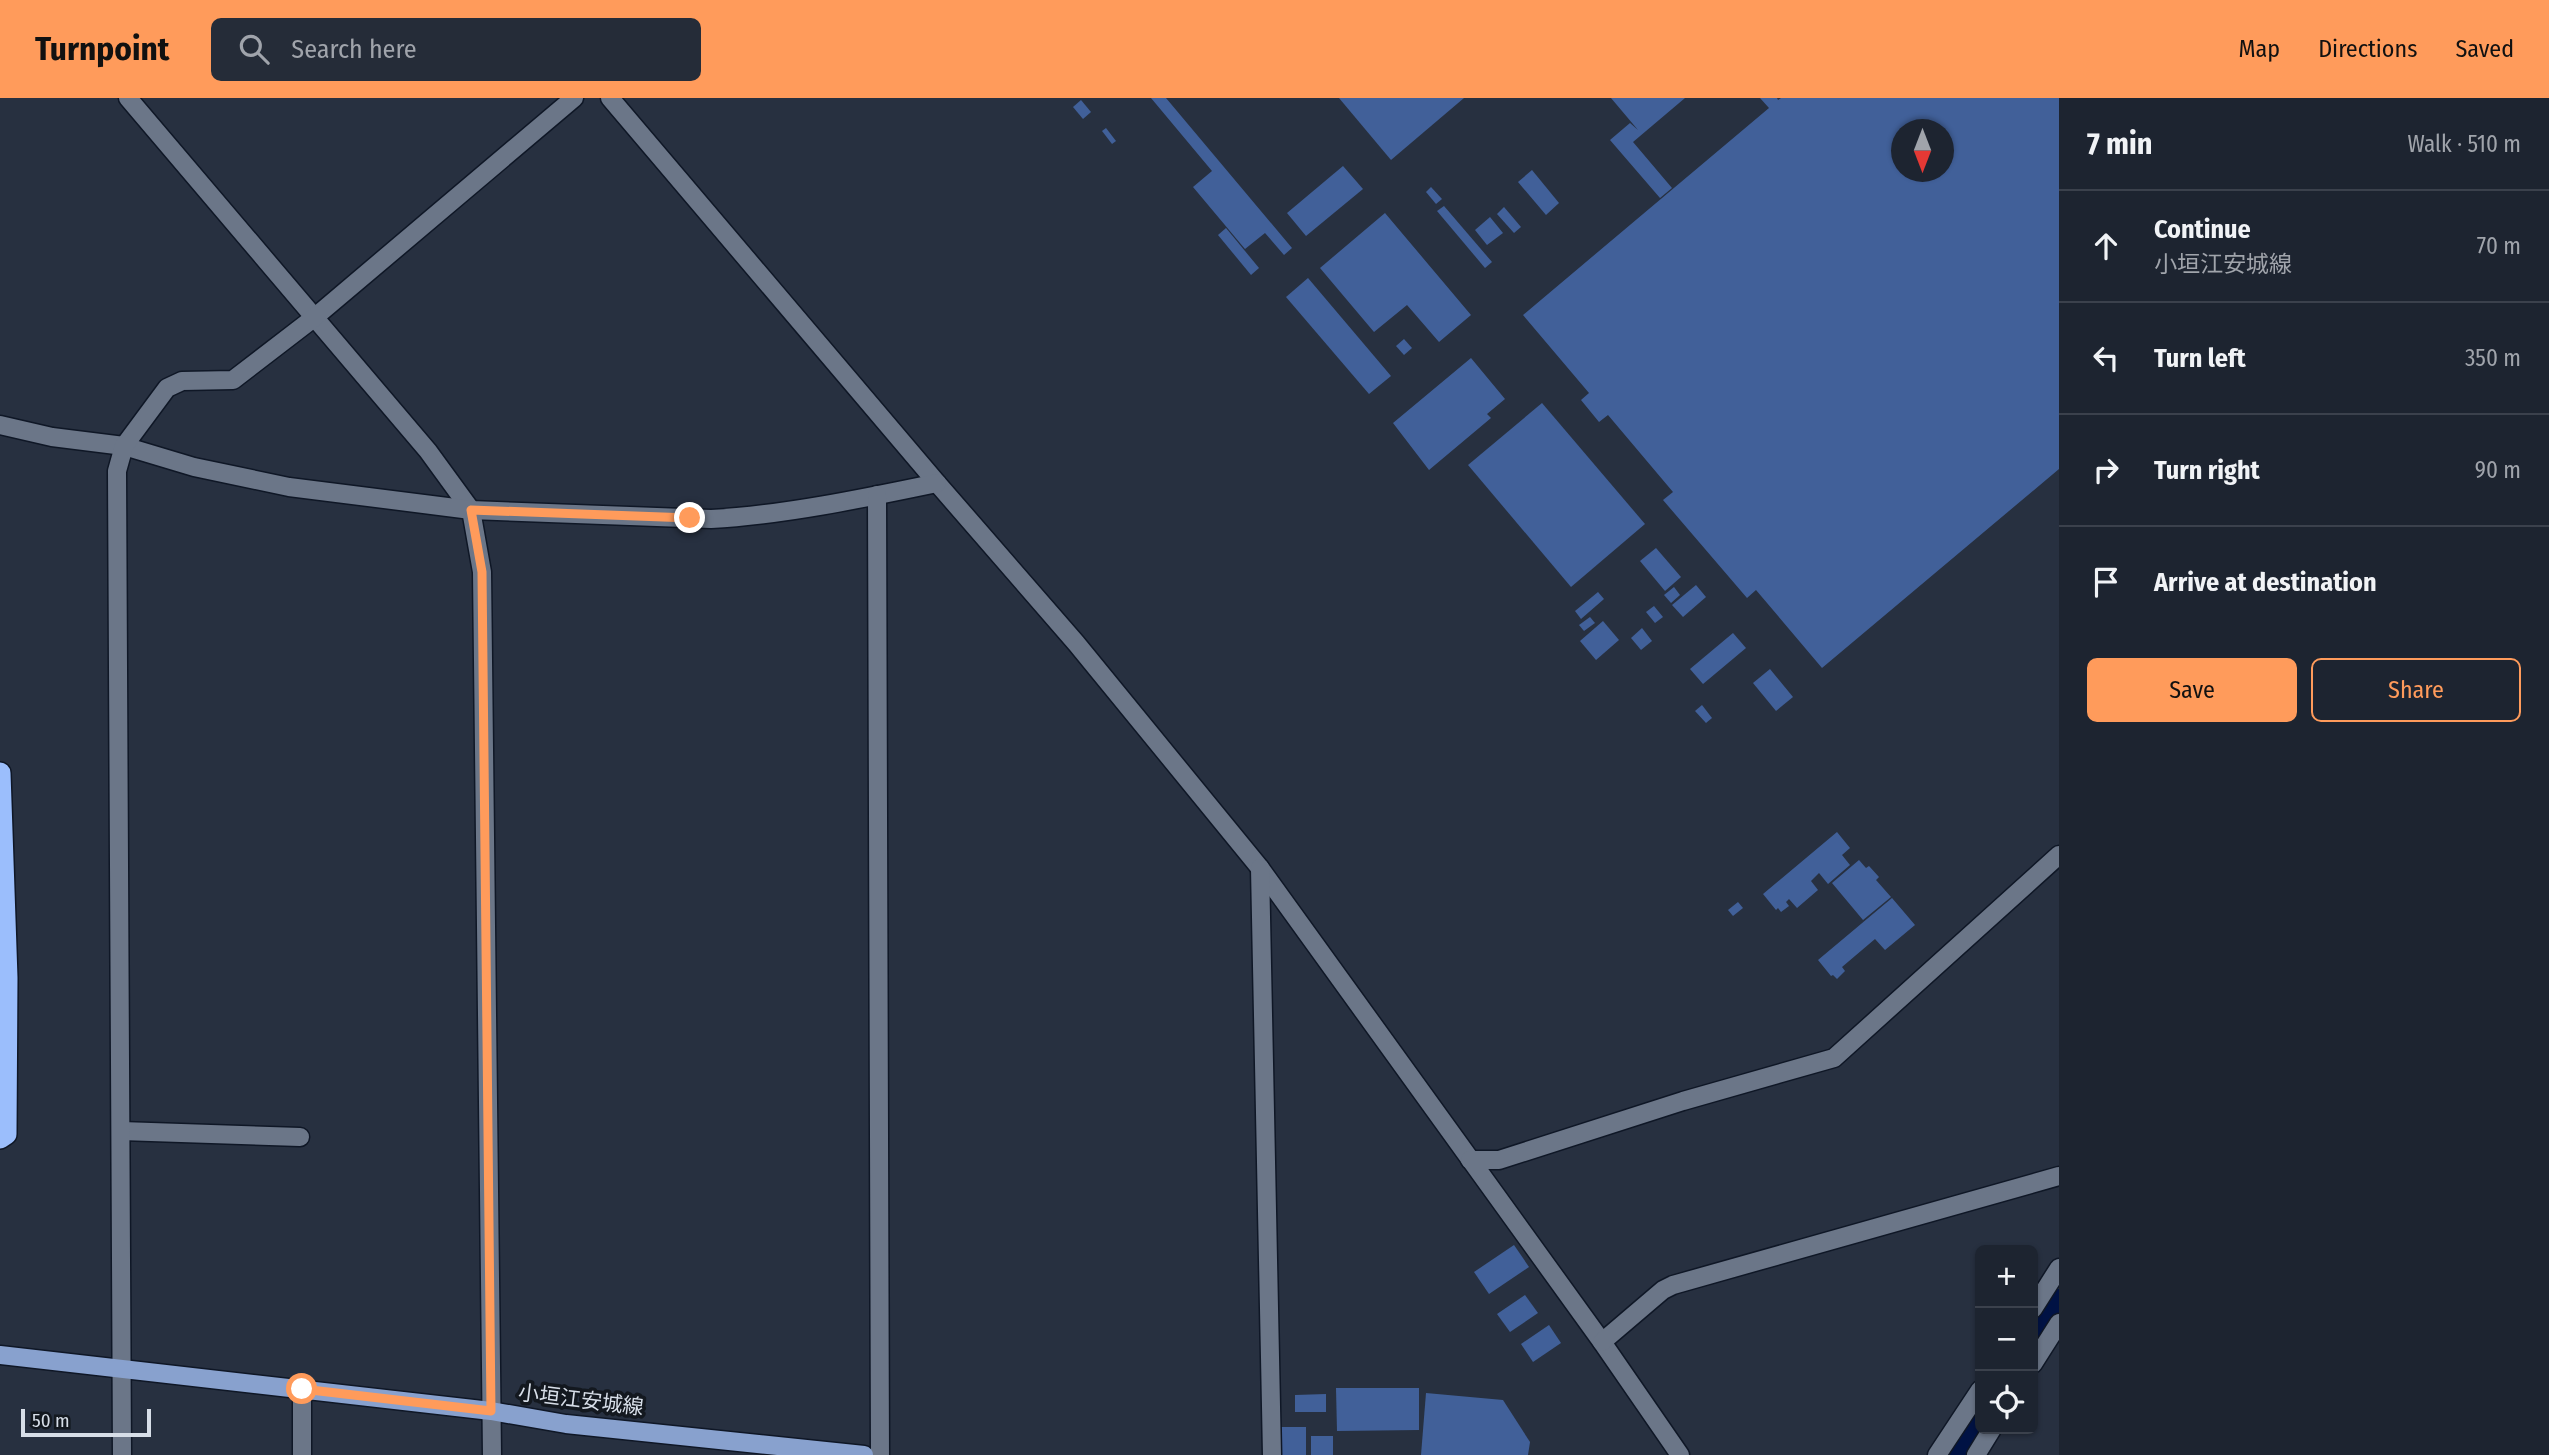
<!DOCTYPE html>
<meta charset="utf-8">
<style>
:root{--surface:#1d2430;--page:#252c38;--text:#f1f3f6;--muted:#a0a4ab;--line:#3b414c;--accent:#ff9b5b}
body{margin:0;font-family:"Fira Sans Condensed","Noto Sans JP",sans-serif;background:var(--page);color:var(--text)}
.controls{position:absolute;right:21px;bottom:21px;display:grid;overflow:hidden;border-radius:10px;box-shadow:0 2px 5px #0004}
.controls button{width:63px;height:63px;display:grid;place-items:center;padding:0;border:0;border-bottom:2px solid var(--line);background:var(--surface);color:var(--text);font:35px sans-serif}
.compass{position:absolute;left:1891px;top:21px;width:63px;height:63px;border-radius:50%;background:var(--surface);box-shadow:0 2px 5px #0004;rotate:180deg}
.scale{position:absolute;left:21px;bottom:18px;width:130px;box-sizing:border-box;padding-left:7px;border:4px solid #d7dee8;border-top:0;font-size:19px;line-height:24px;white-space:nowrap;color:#d7dee8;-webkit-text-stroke:5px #13181f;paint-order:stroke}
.stop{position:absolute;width:21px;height:21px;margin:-16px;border:5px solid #ff9b5b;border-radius:50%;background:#fff}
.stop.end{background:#ff9b5b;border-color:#fff;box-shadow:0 2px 7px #0008}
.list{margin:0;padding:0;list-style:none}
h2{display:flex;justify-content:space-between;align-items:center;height:91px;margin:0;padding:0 28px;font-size:30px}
h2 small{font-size:23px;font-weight:400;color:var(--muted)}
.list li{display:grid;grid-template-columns:46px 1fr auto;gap:21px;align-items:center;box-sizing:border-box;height:112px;padding:0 28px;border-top:2px solid var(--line)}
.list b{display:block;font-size:26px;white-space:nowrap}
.list p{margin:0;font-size:23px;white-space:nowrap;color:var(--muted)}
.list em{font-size:23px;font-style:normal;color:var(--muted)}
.actions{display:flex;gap:14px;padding:21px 28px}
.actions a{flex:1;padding:16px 0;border:2px solid var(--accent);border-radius:10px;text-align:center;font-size:24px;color:var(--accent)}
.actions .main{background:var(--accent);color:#111}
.icon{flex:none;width:38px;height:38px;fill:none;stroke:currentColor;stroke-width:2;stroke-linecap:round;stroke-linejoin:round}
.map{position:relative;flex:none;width:2059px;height:1357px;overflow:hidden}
header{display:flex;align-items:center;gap:42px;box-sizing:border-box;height:98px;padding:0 35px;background:var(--accent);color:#111}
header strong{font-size:33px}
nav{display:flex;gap:38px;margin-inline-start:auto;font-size:24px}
.search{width:490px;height:63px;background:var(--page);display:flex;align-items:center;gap:18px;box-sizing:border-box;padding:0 24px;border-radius:10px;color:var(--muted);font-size:26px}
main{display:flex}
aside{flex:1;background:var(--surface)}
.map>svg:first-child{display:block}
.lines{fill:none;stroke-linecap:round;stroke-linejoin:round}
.canal{stroke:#001244;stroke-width:18}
.building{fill:#416099;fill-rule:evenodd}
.minor-casing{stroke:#0f1726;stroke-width:21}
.major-casing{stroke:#0f1726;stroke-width:21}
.highway-casing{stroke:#0f1726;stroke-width:24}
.minor{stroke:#6b7688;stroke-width:18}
.major{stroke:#88a1ce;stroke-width:18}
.highway{stroke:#9bbefc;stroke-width:21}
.route{stroke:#ff9b5b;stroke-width:9}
.labels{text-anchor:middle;stroke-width:7;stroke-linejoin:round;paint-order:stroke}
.street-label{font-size:21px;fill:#d7dee8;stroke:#13181f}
</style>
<header>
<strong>Turnpoint</strong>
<div class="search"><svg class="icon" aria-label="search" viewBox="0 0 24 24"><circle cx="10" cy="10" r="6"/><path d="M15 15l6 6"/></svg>Search here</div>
<nav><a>Map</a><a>Directions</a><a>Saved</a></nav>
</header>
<main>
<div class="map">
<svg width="2059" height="1357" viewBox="0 0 2059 1357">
<rect width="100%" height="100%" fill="#273040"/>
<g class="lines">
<g class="canal">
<polyline points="2033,1241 2059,1200"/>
<polyline points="1958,1357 1980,1323"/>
</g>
</g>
<g class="building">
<polygon points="1151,0 1166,0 1292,150 1284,157 1265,135 1245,151 1193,89 1212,73"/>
<polygon points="1339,0 1464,0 1391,62"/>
<polygon points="1611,0 1685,0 1633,44 1672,90 1660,100 1610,42 1630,25 1638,32"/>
<path d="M 1760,0 L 1777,0 L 1778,2 L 1781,0 L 2059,0 L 2059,371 L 1822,570 L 1756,492 L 1747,500 L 1663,402 L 1673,394 L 1608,317 L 1599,324 L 1581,302 L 1589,295 L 1523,217 L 1769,10 ZM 1902,32 L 1944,32 L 1944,74 L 1902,74 Z"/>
<polygon points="1081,2 1091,14 1083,21 1073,9"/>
<polygon points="1106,30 1116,43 1112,46 1102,33"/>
<polygon points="1343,68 1363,91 1306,138 1287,115"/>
<polygon points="1532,72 1559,105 1546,117 1518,84"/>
<polygon points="1431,89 1442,101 1436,106 1426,94"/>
<polygon points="1444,108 1492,164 1485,170 1437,113"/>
<polygon points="1504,109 1521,129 1514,135 1497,116"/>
<polygon points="1385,115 1471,217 1439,244 1407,207 1374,234 1320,170"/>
<polygon points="1490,119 1503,135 1487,147 1475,132"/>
<polygon points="1226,130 1259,170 1251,177 1218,137"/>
<polygon points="1308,180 1391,278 1369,296 1286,199"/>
<polygon points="1404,241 1412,250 1404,257 1396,248"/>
<polygon points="1471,260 1505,301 1487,316 1491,320 1429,372 1393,325"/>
<polygon points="1542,305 1645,426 1571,489 1468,367"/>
<polygon points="1656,450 1681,479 1665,493 1640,463"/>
<polygon points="1696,487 1706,499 1683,519 1672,507"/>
<polygon points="1674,489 1680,497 1671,505 1664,497"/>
<polygon points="1598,494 1604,501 1581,521 1575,513"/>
<polygon points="1654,508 1663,519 1655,525 1646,514"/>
<polygon points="1590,519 1595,525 1584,533 1579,527"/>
<polygon points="1603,523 1619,542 1596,562 1580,543"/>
<polygon points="1642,530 1652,543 1641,552 1631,540"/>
<polygon points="1733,535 1746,550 1703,586 1690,571"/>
<polygon points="1770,571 1793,599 1776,613 1753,585"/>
<polygon points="1702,607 1712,620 1706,625 1695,613"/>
<polygon points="1837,734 1850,750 1842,757 1850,767 1828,786 1819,775 1811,783 1818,792 1797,810 1789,801 1786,804 1789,808 1781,814 1778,810 1776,812 1763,796"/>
<polygon points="1859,762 1866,770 1869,768 1879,779 1876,782 1891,799 1863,822 1832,785"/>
<polygon points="1892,800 1915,827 1885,852 1875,841 1842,869 1845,873 1837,881 1833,877 1831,878 1818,862"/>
<polygon points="1738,804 1743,810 1733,818 1728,812"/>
<polygon points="1514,1147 1529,1169 1489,1196 1474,1174"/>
<polygon points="1525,1197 1538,1215 1510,1234 1497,1216"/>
<polygon points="1549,1227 1561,1245 1533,1264 1521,1246"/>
<polygon points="1336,1290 1419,1290 1419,1332 1337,1333"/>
<polygon points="1426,1295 1503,1302 1530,1344 1528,1357 1421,1357"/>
<polygon points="1326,1296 1326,1314 1295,1314 1295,1297"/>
<polygon points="1278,1329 1306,1329 1306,1357 1279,1357"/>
<rect x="1311" y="1338" width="22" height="19"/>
</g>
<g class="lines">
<defs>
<g id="minor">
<polyline points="128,0 428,353 471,412 482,474 492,1357"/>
<polyline points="610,0 937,385 1076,545 1260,770 1602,1244 1680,1357"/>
<path d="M 0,327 L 52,339 L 124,348 L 194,369 L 289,389 L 471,412 L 711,421 C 784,417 865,400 937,385"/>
<polyline points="877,397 880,1357"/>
<polyline points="1260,770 1272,1357"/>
<polyline points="121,1033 300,1039"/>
<polyline points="1470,1062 1499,1062 1683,1003 1834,960 2059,757"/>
<polyline points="2033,1211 2059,1170"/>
<polyline points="1602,1244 1663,1192 1673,1187 2059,1078"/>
<polyline points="2033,1266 2059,1225"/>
<polyline points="302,1291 302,1357"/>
<polyline points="122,1357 117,373 124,348 167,290 182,283 233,282 315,219 574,0"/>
<polyline points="1937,1357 1980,1292"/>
<polyline points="1976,1357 1992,1331"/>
</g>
<polyline id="major" points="0,1257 491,1313 566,1326 864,1357"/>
<polyline id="highway" points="0,675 7,880 6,1036 0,1040"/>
</defs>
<use href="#minor" class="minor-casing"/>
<use href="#major" class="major-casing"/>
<use href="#highway" class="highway-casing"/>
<use href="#minor" class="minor"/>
<use href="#major" class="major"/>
<use href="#highway" class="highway"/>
</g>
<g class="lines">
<polyline class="route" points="302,1291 491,1313 482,474 471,412 690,420"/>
</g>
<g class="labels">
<g class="street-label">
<text transform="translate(581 1302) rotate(7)" y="7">小垣江安城線</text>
</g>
</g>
</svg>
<div class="controls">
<button>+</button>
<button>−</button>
<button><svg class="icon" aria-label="locate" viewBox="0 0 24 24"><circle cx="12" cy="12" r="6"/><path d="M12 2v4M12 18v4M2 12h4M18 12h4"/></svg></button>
</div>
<svg class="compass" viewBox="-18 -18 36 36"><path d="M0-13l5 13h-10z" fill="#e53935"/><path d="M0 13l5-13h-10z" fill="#a0a4ab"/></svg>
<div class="scale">50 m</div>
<div class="stop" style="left:302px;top:1291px"></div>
<div class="stop end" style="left:690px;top:420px"></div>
</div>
<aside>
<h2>7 min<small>Walk · 510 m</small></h2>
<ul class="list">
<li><svg class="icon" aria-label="ahead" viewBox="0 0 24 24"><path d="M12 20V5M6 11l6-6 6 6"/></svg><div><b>Continue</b><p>小垣江安城線</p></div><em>70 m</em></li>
<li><svg class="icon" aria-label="left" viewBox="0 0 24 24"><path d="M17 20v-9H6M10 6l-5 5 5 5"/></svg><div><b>Turn left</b></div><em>350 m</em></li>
<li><svg class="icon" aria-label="right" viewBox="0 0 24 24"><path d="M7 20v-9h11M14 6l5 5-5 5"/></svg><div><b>Turn right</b></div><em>90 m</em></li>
<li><svg class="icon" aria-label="arrive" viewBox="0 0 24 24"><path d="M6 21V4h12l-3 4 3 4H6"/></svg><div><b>Arrive at destination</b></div></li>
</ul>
<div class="actions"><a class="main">Save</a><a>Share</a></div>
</aside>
</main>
